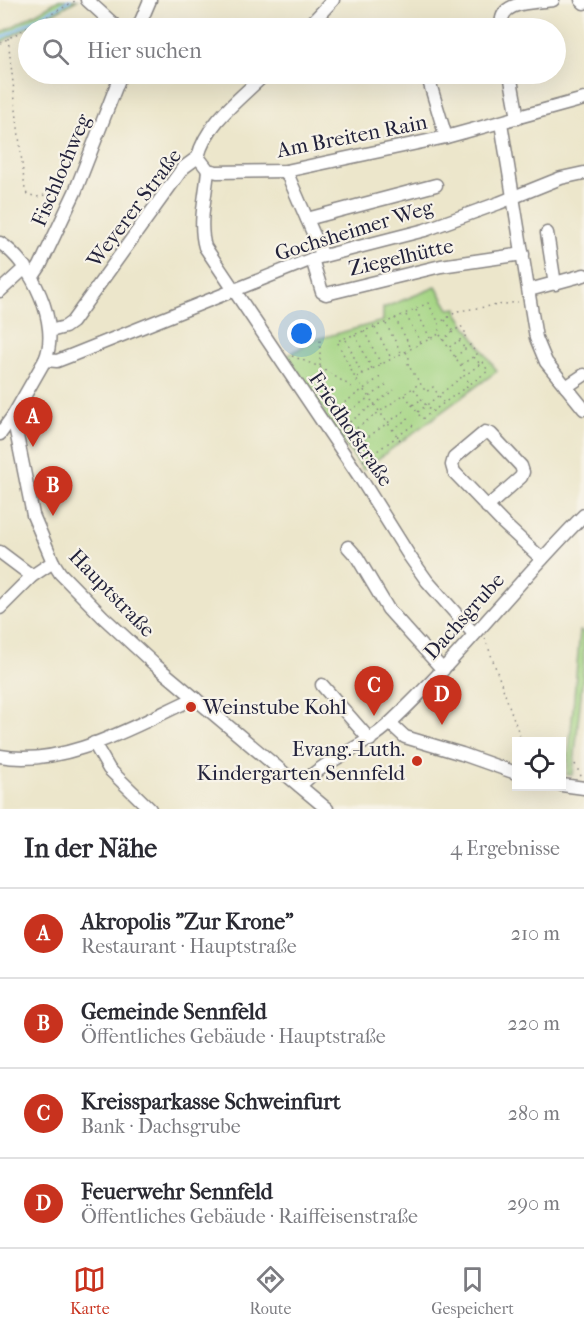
<!DOCTYPE html>
<html lang="de">
<meta charset="utf-8">
<style>
:root{--surface:#fff;--page:#f2f2f3;--text:#2b2b33;--muted:#7c7c81;--line:#e1e1e2;--accent:#c8321e}
body{margin:0;font-family:"IM FELL French Canon",serif;background:var(--page);color:var(--text)}
.controls{position:absolute;right:18px;bottom:18px;display:grid;overflow:hidden;border-radius:0px;box-shadow:0 6px 24px #0002}
.controls button{width:54px;height:54px;display:grid;place-items:center;padding:0;border:0;border-bottom:2px solid var(--line);background:var(--surface);color:var(--text);font:30px sans-serif}
.you{position:absolute;left:302px;top:334px;width:21px;height:21px;margin:-15px;border:4px solid #fff;border-radius:50%;background:#1a73e8;box-shadow:0 0 0 9px #1a73e833}
.badge{display:grid;place-items:center;width:39px;height:39px;border-radius:50%;background:var(--accent);color:#fff;font-size:20px;font-weight:700}
.pin{position:absolute;translate:-50% -50px;filter:drop-shadow(0 2px 3px #0008)}
.pin::after{content:'';position:absolute;top:32px;width:21px;height:18px;background:inherit;clip-path:polygon(0 0,100% 0,50% 100%)}
.list{margin:0;padding:0;list-style:none}
h2{display:flex;justify-content:space-between;align-items:center;height:78px;margin:0;padding:0 24px;font-size:26px}
h2 small{font-size:20px;font-weight:400;color:var(--muted)}
.list li{display:grid;grid-template-columns:39px 1fr auto;gap:18px;align-items:center;box-sizing:border-box;height:90px;padding:0 24px;border-top:2px solid var(--line)}
.list b{display:block;font-size:22px;white-space:nowrap}
.list p{margin:0;font-size:20px;white-space:nowrap;color:var(--muted)}
.list em{font-size:20px;font-style:normal;color:var(--muted)}
.icon{flex:none;width:33px;height:33px;fill:none;stroke:currentColor;stroke-width:2;stroke-linecap:round;stroke-linejoin:round}
.map{position:relative;flex:none;width:584px;height:809px;overflow:hidden}
.search{position:absolute;background:var(--surface);box-shadow:0 6px 24px #0002;left:18px;right:18px;top:18px;height:66px;display:flex;align-items:center;gap:15px;box-sizing:border-box;padding:0 21px;border-radius:33px;color:var(--muted);font-size:22px}
.sheet{height:438px;background:var(--surface)}
nav{display:flex;justify-content:space-around;align-items:center;box-sizing:border-box;height:84px;border-top:2px solid var(--line);background:var(--surface);font-size:16px;color:var(--muted)}
nav a{display:grid;justify-items:center;gap:3px}
nav .on{color:var(--accent)}
.map>svg:first-child{display:block}
.green{fill:#a5d584;stroke:#647c60;stroke-width:1.5}
.lines{fill:none;stroke-linecap:round;stroke-linejoin:round}
.stream{stroke:#8abbf6;stroke-width:3}
.minor-casing{stroke:#878483;stroke-width:15}
.path{stroke:#878483;stroke-width:1.5;stroke-dasharray:1.5 4.5;stroke-linecap:butt}
.minor{stroke:#fff;stroke-width:12}
.poi-dot{fill:#c8321e;stroke:#f7f3e8;stroke-width:2}
.labels{text-anchor:middle;stroke-width:4.5;stroke-linejoin:round;paint-order:stroke}
.street-label{font-size:21px;fill:#22223b;stroke:#f7f3e8}
.poi-label{font-size:21px;fill:#22223b;stroke:#f7f3e8;text-anchor:start}
</style>
<div class="map">
<svg width="584" height="809" viewBox="0 0 584 809">
<rect width="100%" height="100%" fill="#f7f3e8"/>
<filter id="ink" filterUnits="userSpaceOnUse"><feTurbulence type="fractalNoise" baseFrequency=".0167" numOctaves="2"/><feDisplacementMap in="SourceGraphic" scale="12" xChannelSelector="R" yChannelSelector="G"/><feConvolveMatrix kernelMatrix="1 2 1 2 8 2 1 2 1" color-interpolation-filters="sRGB"/></filter>
<filter id="wash" filterUnits="userSpaceOnUse"><feTurbulence type="fractalNoise" baseFrequency=".008" numOctaves="4" result="noise"/><feDisplacementMap in="SourceGraphic" scale="24" xChannelSelector="R" yChannelSelector="G"/><feGaussianBlur stdDeviation="1.35" result="paint"/><feColorMatrix in="noise" values="0 0 0 0 0 0 0 0 0 0 0 0 0 0 0 0 0 1.4 0 .05"/><feComposite in="paint" operator="in"/></filter>
<g filter="url(#wash)">
<rect width="100%" height="100%" fill="#ece6cb"/>
<g class="green">
<polygon points="59,0 77,0 0,43 0,34"/>
<polygon points="436,287 449,309 457,308 458,314 497,371 363,470 323,414 324,412 287,356 314,340 383,321 383,308"/>
<polygon points="580,631 584,632 584,663 573,775 567,775"/>
</g>
<g class="lines">
<polyline class="stream" points="0,39 70,0"/>
</g>
</g>
<g filter="url(#ink)">
<g class="lines">
<defs>
<g id="minor">
<polyline points="87,0 118,28"/>
<polyline points="581,0 584,3"/>
<polyline points="138,28 150,0"/>
<polyline points="307,28 333,0"/>
<path d="M 502,28 C 497,0 533,3 553,0"/>
<polyline points="427,74 446,137"/>
<polyline points="510,74 518,118"/>
<polyline points="501,123 536,338 546,362 584,409"/>
<polyline points="198,157 208,170 217,172 286,171 446,137 584,99"/>
<path d="M 208,170 C 206,195 198,223 205,247 L 361,479 L 410,557 L 427,581 L 474,634"/>
<polyline points="286,171 323,256"/>
<polyline points="307,219 436,185"/>
<polyline points="547,233 555,284"/>
<path d="M 0,243 C 31,262 61,324 45,360 L 13,416 L 0,434"/>
<polyline points="312,259 322,292 326,294 441,266 523,254"/>
<polyline points="32,278 40,266 75,192 121,74"/>
<polyline points="529,290 584,275"/>
<polyline points="0,291 26,267"/>
<path d="M 50,331 L 65,327 L 72,322 L 183,168 L 198,157 C 206,123 241,98 265,74"/>
<polyline points="45,360 57,361 70,356 312,259 425,230 499,203 561,178 584,173"/>
<polyline points="566,387 584,375"/>
<polyline points="13,416 33,515 53,562 60,573 103,617 154,664 327,809"/>
<polyline points="487,507 521,477 523,472 521,466 491,434 485,432 454,458 452,465 454,472 503,523 542,559"/>
<polyline points="348,547 357,557 388,609 443,670"/>
<polyline points="0,552 32,576"/>
<polyline points="0,608 32,576 53,562"/>
<polyline points="322,685 370,740"/>
<polyline points="390,723 405,737 462,754 516,773"/>
<polyline points="94,743 109,769 150,809"/>
<path d="M 0,756 C 66,768 137,724 195,698"/>
<polyline points="562,785 584,788"/>
<path d="M 300,786 C 326,758 363,749 390,723 C 459,658 517,582 584,515"/>
</g>
</defs>
<use href="#minor" class="minor-casing"/>
<g class="path">
<polyline points="8,38 25,190 27,194 37,197 63,190"/>
<polyline points="0,43 75,1"/>
<polyline points="416,310 430,338"/>
<polyline points="406,315 421,343"/>
<polyline points="395,318 411,348"/>
<polyline points="445,320 453,331"/>
<polyline points="386,324 402,354"/>
<polyline points="375,328 391,358"/>
<polyline points="364,331 381,364"/>
<polyline points="355,335 372,369"/>
<polyline points="440,335 466,373"/>
<polyline points="346,340 362,374"/>
<polyline points="442,340 461,326 467,335 448,348"/>
<polyline points="459,341 465,349"/>
<polyline points="406,352 409,357 408,365 426,392 433,387 443,402"/>
<polyline points="292,356 320,367 355,389"/>
<polyline points="455,357 470,345 477,354 461,365"/>
<polyline points="474,357 480,364"/>
<polygon points="483,362 488,371 470,384 464,376"/>
<polyline points="320,366 320,338"/>
<polyline points="357,377 439,334 439,323 458,311 518,302"/>
<polyline points="414,389 431,412"/>
<polyline points="405,395 422,419 470,384"/>
<polyline points="413,405 422,399"/>
<polyline points="418,412 463,376"/>
<polyline points="330,413 383,375"/>
<polyline points="336,421 389,383"/>
<polyline points="340,429 394,390"/>
<polyline points="393,430 411,416"/>
<polyline points="343,432 349,439"/>
<polyline points="347,435 420,383"/>
<polyline points="400,440 355,378 337,341 385,323 428,303 439,323"/>
<polyline points="354,447 407,409"/>
<polyline points="363,461 416,423"/>
<polyline points="485,638 522,742"/>
<polyline points="575,764 582,778"/>
</g>
<use href="#minor" class="minor"/>
</g>
</g>
<g class="poi-dot">
<circle cx="191" cy="707" r="6"/>
<circle cx="417" cy="761" r="6"/>
</g>
<g class="labels">
<g class="street-label">
<text transform="translate(352 136) rotate(-11)" y="7">Am Breiten Rain</text>
<text transform="translate(61 170) rotate(-67)" y="7">Fischlochweg</text>
<text transform="translate(134 208) rotate(-53)" y="7">Weyerer Straße</text>
<text transform="translate(354 230) rotate(-17)" y="7">Gochsheimer Weg</text>
<text transform="translate(401 257) rotate(-13)" y="7">Ziegelhütte</text>
<text transform="translate(351 429) rotate(56)" y="7">Friedhofstraße</text>
<text transform="translate(112 593) rotate(46)" y="7">Hauptstraße</text>
<text transform="translate(464 616) rotate(-48)" y="7">Dachsgrube</text>
</g>
<g class="poi-label">
<text x="203" y="714">Weinstube Kohl</text>
<text x="405" y="756" text-anchor="end">Evang.-Luth.<tspan x="405" dy="24">Kindergarten Sennfeld</tspan></text>
</g>
</g>
</svg>
<div class="controls">
<button><svg class="icon" aria-label="locate" viewBox="0 0 24 24"><circle cx="12" cy="12" r="6"/><path d="M12 2v4M12 18v4M2 12h4M18 12h4"/></svg></button>
</div>
<div class="you"></div>
<div class="pin badge" style="left:33px;top:447px">A</div>
<div class="pin badge" style="left:53px;top:516px">B</div>
<div class="pin badge" style="left:374px;top:716px">C</div>
<div class="pin badge" style="left:442px;top:725px">D</div>
<div class="search"><svg class="icon" aria-label="search" viewBox="0 0 24 24"><circle cx="10" cy="10" r="6"/><path d="M15 15l6 6"/></svg>Hier suchen</div>
</div>
<section class="sheet">
<h2>In der Nähe<small>4 Ergebnisse</small></h2>
<ul class="list">
<li><span class="badge">A</span><div><b>Akropolis &quot;Zur Krone&quot;</b><p>Restaurant · Hauptstraße</p></div><em>210 m</em></li>
<li><span class="badge">B</span><div><b>Gemeinde Sennfeld</b><p>Öffentliches Gebäude · Hauptstraße</p></div><em>220 m</em></li>
<li><span class="badge">C</span><div><b>Kreissparkasse Schweinfurt</b><p>Bank · Dachsgrube</p></div><em>280 m</em></li>
<li><span class="badge">D</span><div><b>Feuerwehr Sennfeld</b><p>Öffentliches Gebäude · Raiffeisenstraße</p></div><em>290 m</em></li>
</ul>
</section>
<nav>
<a class="on"><svg class="icon" aria-label="map" viewBox="0 0 24 24"><path d="M3 6l6-2 6 2 6-2v14l-6 2-6-2-6 2zM9 4v14M15 6v14"/></svg>Karte</a>
<a><svg class="icon" aria-label="directions" viewBox="0 0 24 24"><path d="M12 3l9 9-9 9-9-9zM9 14v-3h6M13 9l2 2-2 2"/></svg>Route</a>
<a><svg class="icon" aria-label="saved" viewBox="0 0 24 24"><path d="M7 4h10v16l-5-4-5 4z"/></svg>Gespeichert</a>
</nav>
